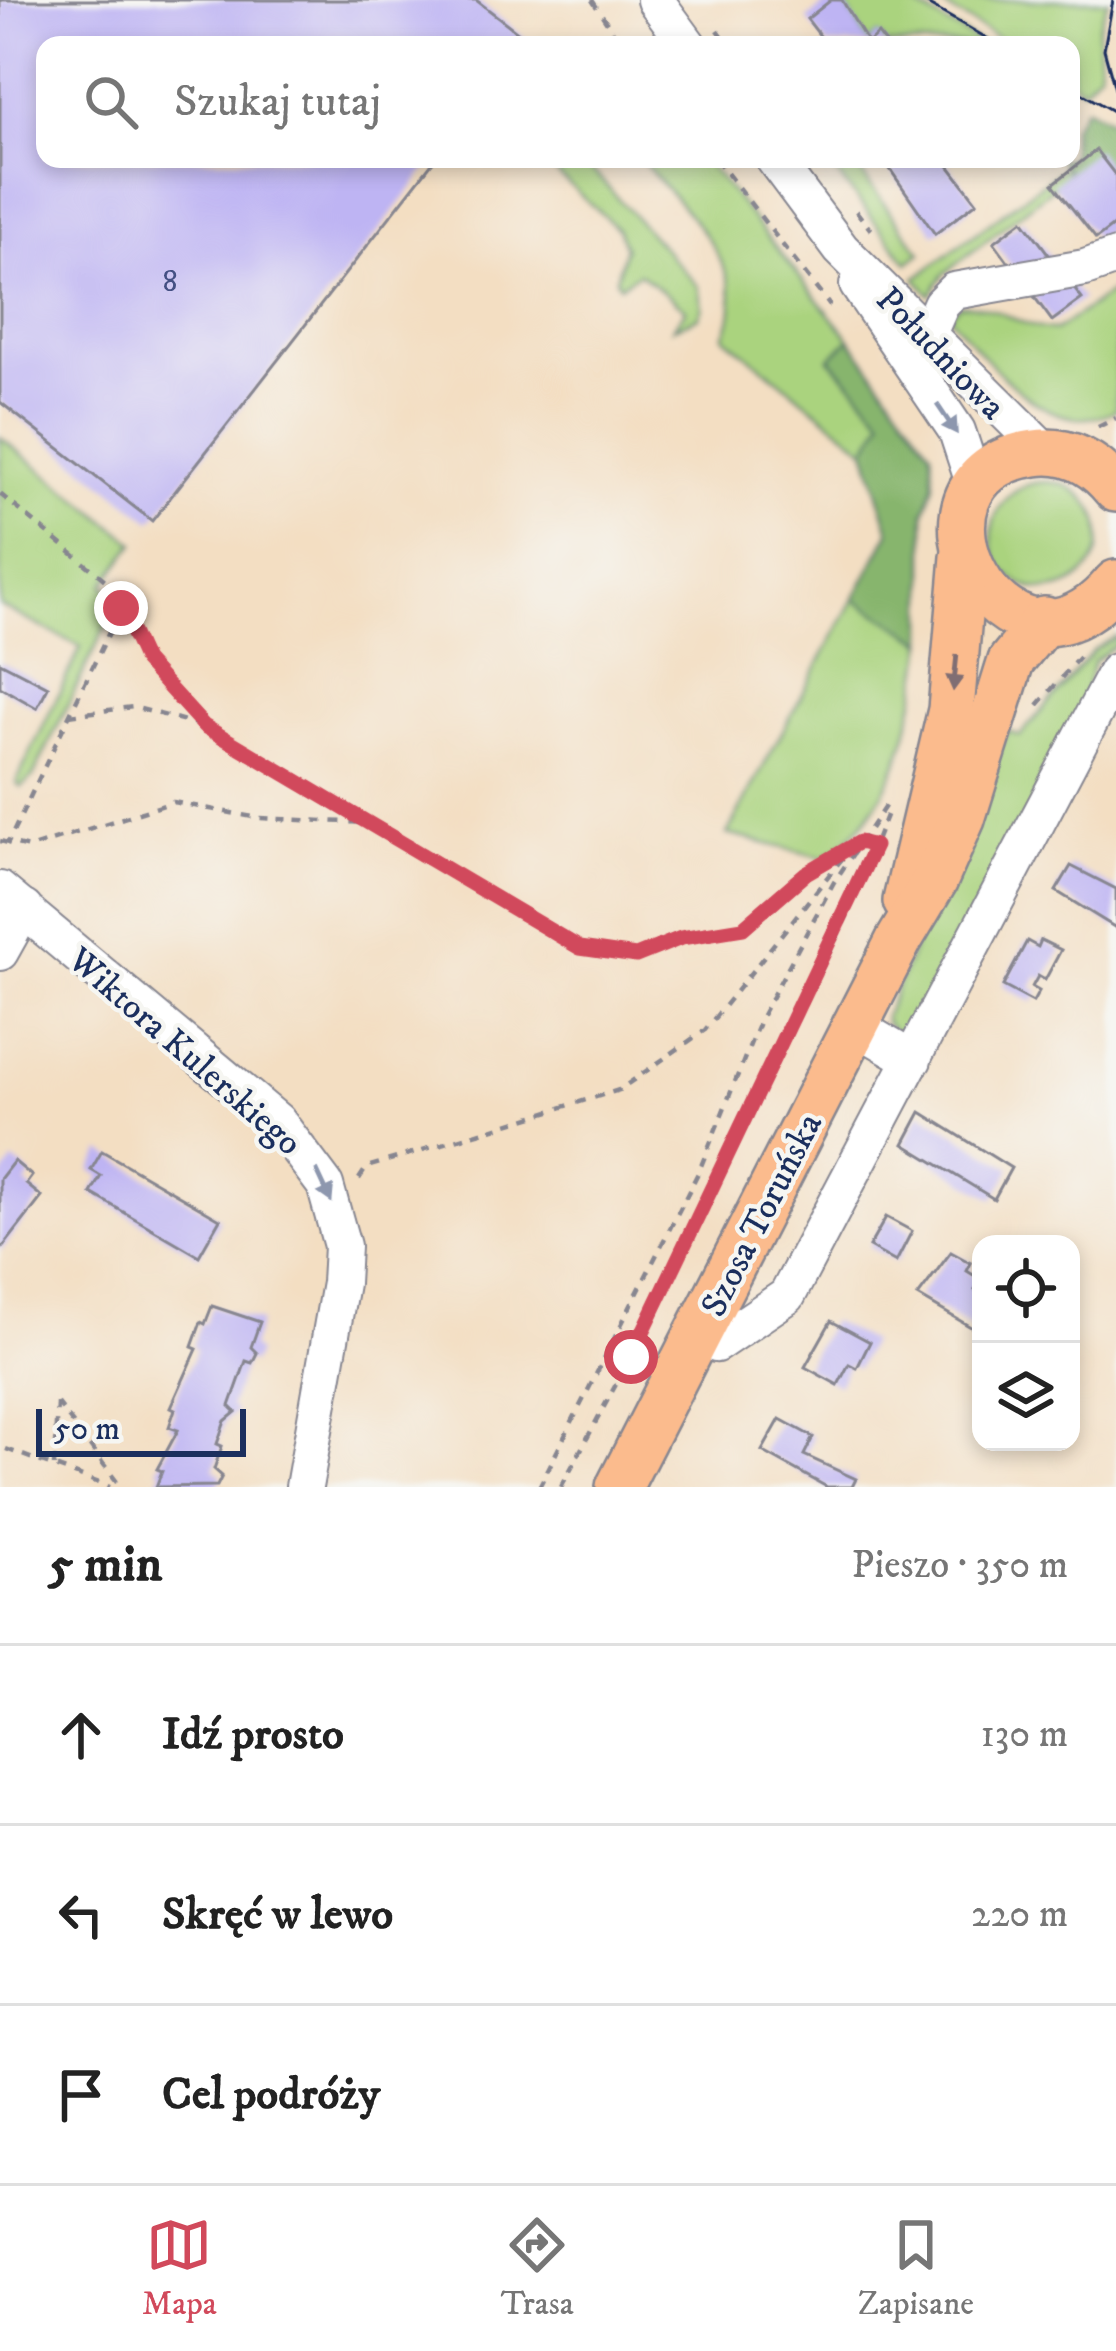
<!DOCTYPE html>
<html lang="pl">
<meta charset="utf-8">
<style>
:root{--surface:#fff;--page:#f2f2f2;--text:#222;--muted:#767676;--line:#e0e0e0;--accent:#d1495b}
body{margin:0;font-family:"IM FELL DW Pica",serif;background:var(--page);color:var(--text)}
.controls{position:absolute;right:36px;bottom:36px;display:grid;overflow:hidden;border-radius:24px;box-shadow:0 6px 18px #0003}
.controls button{width:108px;height:108px;display:grid;place-items:center;padding:0;border:0;border-bottom:3px solid var(--line);background:var(--surface);color:var(--text);font:60px sans-serif}
.scale{position:absolute;left:36px;bottom:30px;width:210px;box-sizing:border-box;padding-left:12px;border:6px solid #1b2f5e;border-top:0;font-size:33px;line-height:42px;white-space:nowrap;color:#1b2f5e;-webkit-text-stroke:9px #f6f6f2;paint-order:stroke}
.stop{position:absolute;width:36px;height:36px;margin:-27px;border:9px solid #d1495b;border-radius:50%;background:#fff}
.stop.end{background:#d1495b;border-color:#fff;box-shadow:0 3px 12px #0008}
.list{margin:0;padding:0;list-style:none}
h2{display:flex;justify-content:space-between;align-items:center;height:156px;margin:0;padding:0 48px;font-size:51px}
h2 small{font-size:39px;font-weight:400;color:var(--muted)}
.list li{display:grid;grid-template-columns:78px 1fr auto;gap:36px;align-items:center;box-sizing:border-box;height:180px;padding:0 48px;border-top:3px solid var(--line)}
.list b{display:block;font-size:45px;white-space:nowrap}
.list em{font-size:39px;font-style:normal;color:var(--muted)}
.icon{flex:none;width:66px;height:66px;fill:none;stroke:currentColor;stroke-width:2;stroke-linecap:round;stroke-linejoin:round}
.map{position:relative;flex:none;width:1116px;height:1487px;overflow:hidden}
.search{position:absolute;background:var(--surface);box-shadow:0 6px 18px #0003;left:36px;right:36px;top:36px;height:132px;display:flex;align-items:center;gap:30px;box-sizing:border-box;padding:0 42px;border-radius:24px;color:var(--muted);font-size:45px}
.sheet{height:696px;background:var(--surface)}
nav{display:flex;justify-content:space-around;align-items:center;box-sizing:border-box;height:168px;border-top:3px solid var(--line);background:var(--surface);font-size:33px;color:var(--muted)}
nav a{display:grid;justify-items:center;gap:6px}
nav .on{color:var(--accent)}
.map>svg:first-child{display:block}
.green{fill:#aad37e;stroke:#62816e;stroke-width:3}
.forest{fill:#87b56d;stroke:#517266;stroke-width:3}
.building{fill:#beb4f3}
.lines{fill:none;stroke-linecap:round;stroke-linejoin:round}
.minor-casing{stroke:#878690;stroke-width:40}
.major-casing{stroke:#878690;stroke-width:50}
.path{stroke:#878690;stroke-width:4.5;stroke-dasharray:9 9;stroke-linecap:butt}
.minor{stroke:#fff;stroke-width:36}
.major{stroke:#fbbb8d;stroke-width:45}
.tram{stroke:#1b2f5e;stroke-width:3}
.oneway{fill:#8d97ae}
.oneway2{fill:#806e73}
.route{stroke:#d1495b;stroke-width:15}
.labels{text-anchor:middle;stroke-width:9;stroke-linejoin:round;paint-order:stroke}
.number-label{font-size:30px;fill:#445083}
.street-label{font-size:36px;fill:#1b2f5e;stroke:#f6f6f2}
</style>
<div class="map">
<svg width="1116" height="1487" viewBox="0 0 1116 1487">
<rect width="100%" height="100%" fill="#f6f6f2"/>
<filter id="ink" filterUnits="userSpaceOnUse"><feTurbulence type="fractalNoise" baseFrequency=".00833" numOctaves="2"/><feDisplacementMap in="SourceGraphic" scale="24" xChannelSelector="R" yChannelSelector="G"/><feConvolveMatrix kernelMatrix="1 2 1 2 8 2 1 2 1" color-interpolation-filters="sRGB"/></filter>
<filter id="wash" filterUnits="userSpaceOnUse"><feTurbulence type="fractalNoise" baseFrequency=".004" numOctaves="4" result="noise"/><feDisplacementMap in="SourceGraphic" scale="48" xChannelSelector="R" yChannelSelector="G"/><feGaussianBlur stdDeviation="2.7" result="paint"/><feColorMatrix in="noise" values="0 0 0 0 0 0 0 0 0 0 0 0 0 0 0 0 0 1.4 0 .05"/><feComposite in="paint" operator="in"/></filter>
<g filter="url(#wash)">
<rect width="100%" height="100%" fill="#f3dec2"/>
<g class="green">
<polygon points="842,0 906,0 983,45 887,45 878,35 868,43"/>
<polygon points="932,0 1108,0 1098,30 1100,70 1083,88 1071,81 1071,45 1010,45"/>
<polygon points="541,159 582,159 699,287 703,307 699,317 673,328 686,309 639,273 620,285 616,279 625,247 617,228"/>
<path d="M 641,159 L 704,159 L 850,339 L 830,359 L 884,419 L 866,449 L 724,336 C 758,271 679,208 641,159 Z"/>
<polygon points="825,159 851,159 921,253 908,263"/>
<polygon points="1064,167 1068,172 1055,186 944,274 930,295 916,278"/>
<path d="M 1116,289 L 1116,410 C 1048,445 988,360 949,316 L 959,305 C 995,301 1020,330 1056,330 Z"/>
<polygon points="0,437 135,543 104,585 119,599 33,777 21,787 16,783 81,647 0,606"/>
<circle cx="1046" cy="536" r="54"/>
<path d="M 854,599 L 925,642 C 913,723 897,810 824,858 L 727,834 Z"/>
<polygon points="1116,636 1116,645 1094,661 1079,715 917,1028 901,1037 885,1023 885,1015 1007,731 1020,736 1093,651"/>
</g>
<g class="forest">
<polygon points="1085,107 1116,123 1116,176 1068,172 1059,159 1071,159 1071,128"/>
<polygon points="850,339 931,450 934,484 925,512 925,642 854,599 890,532 866,449 883,419 830,358"/>
</g>
<g id="blocks">
<g class="building">
<polygon points="0,0 476,0 528,40 524,45 45,45 45,159 435,159 152,521 0,402"/>
<polygon points="831,0 842,0 868,43 878,34 887,45 827,45 807,19"/>
<polygon points="1096,150 1116,176 1116,224 1096,239 1053,184"/>
<polygon points="883,159 944,159 977,202 935,234"/>
<polygon points="1023,220 1082,299 1052,321 994,242"/>
<polygon points="0,662 48,687 37,708 0,687"/>
<polygon points="1071,866 1116,889 1116,928 1056,891"/>
<polygon points="1041,940 1061,950 1045,980 1038,976 1032,987 1039,991 1033,1002 1003,986 1027,941 1038,947"/>
<polygon points="921,1112 1011,1168 994,1199 904,1144"/>
<polygon points="102,1151 220,1219 199,1256 91,1193 101,1176 91,1170"/>
<polygon points="14,1161 32,1176 26,1184 42,1197 0,1251 0,1179"/>
<polygon points="886,1217 912,1231 896,1262 869,1247"/>
<polygon points="951,1252 971,1263 967,1271 980,1279 975,1290 981,1293 981,1333 918,1296"/>
<polygon points="212,1306 260,1322 251,1347 257,1353 252,1363 246,1361 230,1406 236,1412 225,1421 217,1444 222,1446 214,1469 222,1476 217,1486 156,1487 162,1471 157,1469 178,1430 169,1427 175,1409 171,1407 197,1349 192,1347 201,1322 205,1324"/>
<polygon points="831,1321 870,1342 857,1368 849,1364 838,1385 805,1367"/>
<polygon points="780,1419 813,1437 804,1455 856,1479 852,1487 827,1487 762,1451"/>
</g>
</g>
</g>
<g filter="url(#ink)">
<use href="#blocks" fill-opacity="0" stroke="#878690" stroke-width="3"/>
<g class="lines">
<defs>
<g id="minor">
<polyline points="655,0 688,45"/>
<polyline points="774,159 841,249 1045,451"/>
<polyline points="858,285 957,431 976,489"/>
<polyline points="927,336 941,304 954,291 1085,268 1116,257"/>
<polyline points="0,890 277,1121 325,1185 342,1246 340,1283 304,1487"/>
<polyline points="0,952 24,909"/>
<polyline points="855,1026 913,1060"/>
<polyline points="698,1336 716,1344 787,1296 1116,672"/>
</g>
<g id="major">
<path d="M 1116,489 C 1096,464 1068,448 1035,453 C 880,474 1005,716 1116,583"/>
<polyline points="906,901 951,710 964,557"/>
<polyline points="619,1487 899,940 935,880 962,819 1011,661 1045,620"/>
</g>
</defs>
<use href="#minor" class="minor-casing"/>
<use href="#major" class="major-casing"/>
<g class="path">
<polyline points="592,0 622,45"/>
<polyline points="718,30 729,45"/>
<polyline points="716,159 830,306"/>
<polyline points="856,211 871,230"/>
<polyline points="1098,427 1116,418"/>
<polyline points="0,494 126,597 7,845"/>
<polyline points="121,608 145,661 202,725"/>
<polyline points="1038,705 1081,655"/>
<polyline points="69,715 133,707 204,726 580,948 636,956 681,938 743,928 805,873 848,851"/>
<polyline points="0,841 29,848 173,802 258,818 368,823"/>
<polyline points="359,1179 367,1167 619,1090 705,1030 845,855"/>
<polyline points="57,1403 121,1487"/>
<polyline points="6,1449 110,1487"/>
<polyline points="54,1466 57,1403"/>
<polyline points="539,1487 699,1171 762,1015 834,882 890,799"/>
<polyline points="561,1487 658,1306 848,913 887,813"/>
</g>
<use href="#minor" class="minor"/>
<use href="#major" class="major"/>
<g class="tram">
<polyline points="920,0 999,45"/>
<polyline points="1113,0 1104,49 1116,93"/>
<polyline points="1071,87 1116,113"/>
</g>
</g>
<defs><path id="oneway-solid" d="M-6-.8H1V-3.2L6.5 0L1 3.2V.8H-6Z" transform="scale(3)"/></defs>
<g class="oneway">
<use href="#oneway-solid" transform="translate(947 419) rotate(56)"/>
<use href="#oneway-solid" transform="translate(324 1186) rotate(65)"/>
</g>
<use class="oneway2" href="#oneway-solid" transform="translate(955 673) rotate(96)"/>
</g>
<g class="lines" filter="url(#ink)">
<polyline class="route" points="121,608 145,661 204,726 580,948 636,956 681,938 743,928 806,873 859,842 875,846 631,1357"/>
</g>
<g class="labels">
<g class="number-label">
<text x="170" y="291">8</text>
</g>
<g class="street-label">
<text transform="translate(942 352) rotate(46)" y="13">Południowa</text>
<text transform="translate(186 1050) rotate(41)" y="13">Wiktora Kulerskiego</text>
<text transform="translate(760 1214) rotate(-63)" y="13">Szosa Toruńska</text>
</g>
</g>
</svg>
<div class="controls">
<button><svg class="icon" aria-label="locate" viewBox="0 0 24 24"><circle cx="12" cy="12" r="6"/><path d="M12 2v4M12 18v4M2 12h4M18 12h4"/></svg></button>
<button><svg class="icon" aria-label="layers" viewBox="0 0 24 24"><path d="M12 4l9 5-9 5-9-5zM3 14l9 5 9-5"/></svg></button>
</div>
<div class="scale">50 m</div>
<div class="stop" style="left:631px;top:1357px"></div>
<div class="stop end" style="left:121px;top:608px"></div>
<div class="search"><svg class="icon" aria-label="search" viewBox="0 0 24 24"><circle cx="10" cy="10" r="6"/><path d="M15 15l6 6"/></svg>Szukaj tutaj</div>
</div>
<section class="sheet">
<h2>5 min<small>Pieszo · 350 m</small></h2>
<ul class="list">
<li><svg class="icon" aria-label="ahead" viewBox="0 0 24 24"><path d="M12 20V5M6 11l6-6 6 6"/></svg><div><b>Idź prosto</b></div><em>130 m</em></li>
<li><svg class="icon" aria-label="left" viewBox="0 0 24 24"><path d="M17 20v-9H6M10 6l-5 5 5 5"/></svg><div><b>Skręć w lewo</b></div><em>220 m</em></li>
<li><svg class="icon" aria-label="arrive" viewBox="0 0 24 24"><path d="M6 21V4h12l-3 4 3 4H6"/></svg><div><b>Cel podróży</b></div></li>
</ul>
</section>
<nav>
<a class="on"><svg class="icon" aria-label="map" viewBox="0 0 24 24"><path d="M3 6l6-2 6 2 6-2v14l-6 2-6-2-6 2zM9 4v14M15 6v14"/></svg>Mapa</a>
<a><svg class="icon" aria-label="directions" viewBox="0 0 24 24"><path d="M12 3l9 9-9 9-9-9zM9 14v-3h6M13 9l2 2-2 2"/></svg>Trasa</a>
<a><svg class="icon" aria-label="saved" viewBox="0 0 24 24"><path d="M7 4h10v16l-5-4-5 4z"/></svg>Zapisane</a>
</nav>
